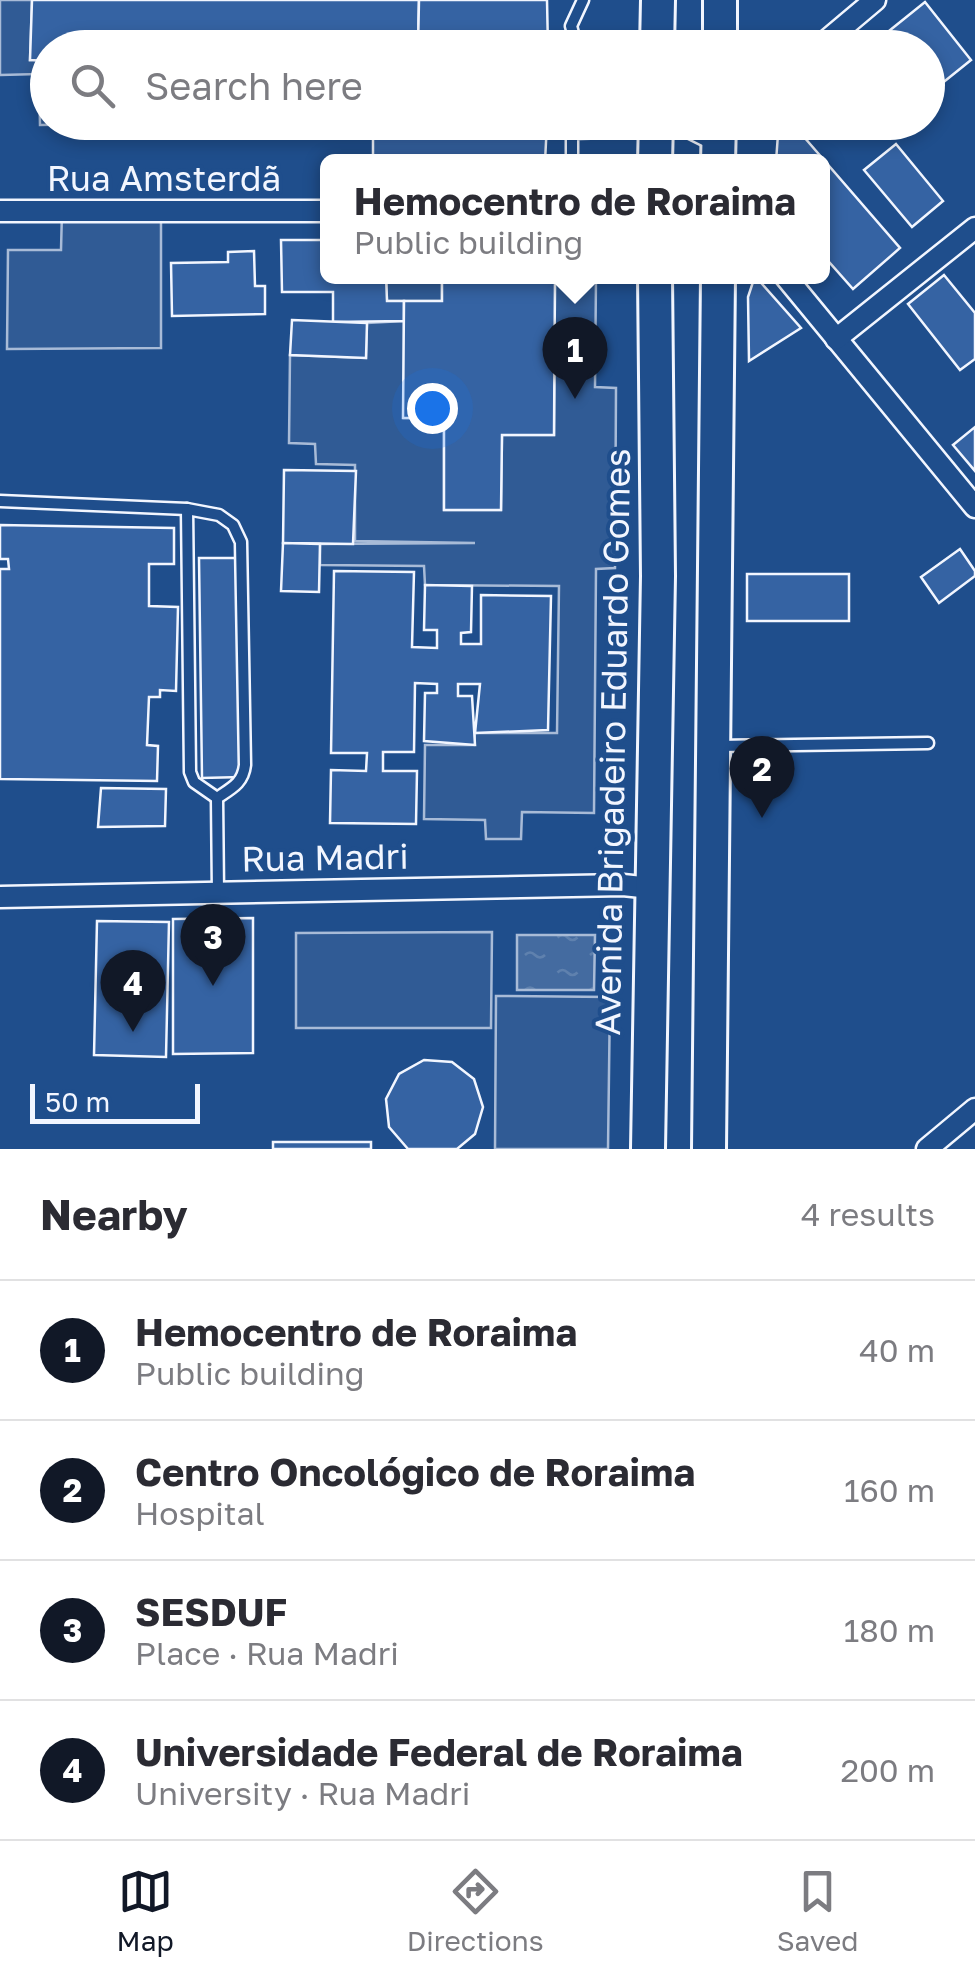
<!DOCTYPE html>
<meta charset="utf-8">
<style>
:root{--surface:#fff;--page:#f2f2f3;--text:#2b2b33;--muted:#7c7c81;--line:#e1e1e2;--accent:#111827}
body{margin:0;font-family:"Golos Text",sans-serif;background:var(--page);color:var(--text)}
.scale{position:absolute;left:30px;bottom:25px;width:170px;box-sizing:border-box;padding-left:10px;border:5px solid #f2f6ff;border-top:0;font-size:28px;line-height:35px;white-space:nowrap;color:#f2f6ff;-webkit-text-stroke:8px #1f4e8c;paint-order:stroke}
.you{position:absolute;left:432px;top:408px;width:35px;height:35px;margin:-25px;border:8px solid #fff;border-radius:50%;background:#1a73e8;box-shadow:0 0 0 15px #1a73e833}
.badge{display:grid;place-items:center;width:65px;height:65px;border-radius:50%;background:var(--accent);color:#fff;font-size:32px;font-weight:700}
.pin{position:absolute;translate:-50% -82px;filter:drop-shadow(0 2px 5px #0008)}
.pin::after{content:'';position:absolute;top:52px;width:35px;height:30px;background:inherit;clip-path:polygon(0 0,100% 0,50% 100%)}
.popup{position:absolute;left:320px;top:154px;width:510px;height:130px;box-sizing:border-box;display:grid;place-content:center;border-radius:15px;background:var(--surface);filter:drop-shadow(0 2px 8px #0005);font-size:32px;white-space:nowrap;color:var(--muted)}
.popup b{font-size:38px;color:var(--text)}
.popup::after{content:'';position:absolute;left:50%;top:100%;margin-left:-20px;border:20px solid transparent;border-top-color:var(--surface)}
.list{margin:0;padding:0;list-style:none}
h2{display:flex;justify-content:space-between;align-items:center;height:130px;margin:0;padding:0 40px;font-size:42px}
h2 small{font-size:32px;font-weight:400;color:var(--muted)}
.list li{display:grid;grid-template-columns:65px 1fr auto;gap:30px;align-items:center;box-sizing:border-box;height:140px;padding:0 40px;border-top:2px solid var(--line)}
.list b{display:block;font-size:38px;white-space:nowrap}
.list p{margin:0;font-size:32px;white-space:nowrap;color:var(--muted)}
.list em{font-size:32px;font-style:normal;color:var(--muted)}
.icon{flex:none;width:55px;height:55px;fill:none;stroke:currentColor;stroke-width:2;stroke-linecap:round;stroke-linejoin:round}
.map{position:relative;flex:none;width:975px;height:1149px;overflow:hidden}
.search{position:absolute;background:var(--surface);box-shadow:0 5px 15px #0003;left:30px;right:30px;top:30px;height:110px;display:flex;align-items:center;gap:25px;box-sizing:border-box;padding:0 35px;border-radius:55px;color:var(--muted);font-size:38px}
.sheet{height:690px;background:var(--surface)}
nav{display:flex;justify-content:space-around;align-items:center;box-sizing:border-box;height:140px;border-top:2px solid var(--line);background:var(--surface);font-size:28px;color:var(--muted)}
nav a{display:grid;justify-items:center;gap:5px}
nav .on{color:var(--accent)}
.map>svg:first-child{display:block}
.built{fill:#305b95;stroke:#a8bbd7;stroke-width:2.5}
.water{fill:url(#water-ripples);stroke:#a8bbd7;stroke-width:2.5}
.building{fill:#3563a3;stroke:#f2f6ff;stroke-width:2.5}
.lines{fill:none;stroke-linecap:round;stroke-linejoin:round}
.service-casing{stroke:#f2f6ff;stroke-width:15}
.minor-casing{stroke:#f2f6ff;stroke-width:25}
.primary-casing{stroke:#f2f6ff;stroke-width:38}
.service{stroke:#1f4e8c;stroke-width:10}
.minor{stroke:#1f4e8c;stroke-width:20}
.primary{stroke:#1f4e8c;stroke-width:32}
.labels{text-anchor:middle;stroke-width:8;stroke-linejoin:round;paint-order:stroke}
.street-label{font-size:35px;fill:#f2f6ff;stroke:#1f4e8c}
</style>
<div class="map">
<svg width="975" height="1149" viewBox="0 0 975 1149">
<defs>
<pattern id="water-ripples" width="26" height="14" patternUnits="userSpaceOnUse" patternTransform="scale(2.5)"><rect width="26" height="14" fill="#446ba0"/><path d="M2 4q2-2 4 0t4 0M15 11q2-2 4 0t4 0" fill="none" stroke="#5f81ae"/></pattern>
</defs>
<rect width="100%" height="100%" fill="#1f4e8c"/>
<g class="built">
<polygon points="0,0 32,0 30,60 47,58 48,122 174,123 40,125 39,74 0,75"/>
<polygon points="62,211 161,211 161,348 7,349 8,250 61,250"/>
<polygon points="386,277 442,277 442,301 387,301"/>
<polygon points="555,277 596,277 595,387 616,388 615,568 596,569 594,813 522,812 521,839 486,839 485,820 424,819 425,745 474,745 475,733 557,733 559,586 425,585 424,566 320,565 320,544 475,543 355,541 355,465 316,464 315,444 289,443 290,355 366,358 367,323 404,321 404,418 444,418 444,510 501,510 502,435 554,435"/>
<polygon points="492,932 491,1028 296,1028 296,933"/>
<polygon points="496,996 610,997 608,1149 495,1149"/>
</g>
<polygon class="water" points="517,935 595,935 594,990 517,990"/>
<g class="building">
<polygon points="32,0 419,0 418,48 48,48 48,61 30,60"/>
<polygon points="419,0 547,0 548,48 418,48"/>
<polygon points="925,2 971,60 930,93 928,48 894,48 884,35"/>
<polygon points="373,122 547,122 545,162 373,162"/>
<polygon points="791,122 900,248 853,289 822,254 822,162 776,162 778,134"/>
<polygon points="896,144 943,201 912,227 864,170"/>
<polygon points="281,240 328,240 328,276 386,276 387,301 404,301 404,321 333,322 333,292 282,292"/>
<polygon points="254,251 255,286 265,286 265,314 172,316 171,263 228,262 228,252"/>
<polygon points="944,275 975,313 975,359 960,370 908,304"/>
<polygon points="442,276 555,276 554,435 502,435 501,510 444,510 444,418 403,418 404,301 442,301"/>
<polygon points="755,276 801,328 749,361 748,297"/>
<polygon points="292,320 367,323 366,358 290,355"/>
<polygon points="975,427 975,471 953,445"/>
<polygon points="284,470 356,471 353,544 283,543"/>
<polygon points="0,525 174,528 174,564 149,564 149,606 178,607 176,691 160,690 160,697 149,697 147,745 158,746 157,781 0,779 0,569 9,569 8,559 0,559"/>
<polygon points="283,543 320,544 319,592 281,591"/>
<polygon points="960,549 975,571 975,576 939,603 921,577"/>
<polygon points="199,558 238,558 242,777 202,778"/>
<polygon points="334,571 414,572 412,647 437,648 437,630 424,630 425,585 472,586 471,632 461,633 461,644 481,644 481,595 551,596 548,730 475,733 480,684 458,684 458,696 472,696 475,745 424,741 425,693 437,693 437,684 415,683 414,752 383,752 383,771 417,771 416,824 330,823 331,770 366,771 367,753 331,753"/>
<rect x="747" y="574" width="102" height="47"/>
<polygon points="101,788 166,789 165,826 98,827"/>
<polygon points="253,918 253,1053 173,1054 173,919"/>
<polygon points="97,921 169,922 166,1057 94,1055"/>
<polygon points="424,1060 452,1062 474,1079 483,1107 475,1134 457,1149 408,1149 389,1127 386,1099 399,1074"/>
<rect x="273" y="1142" width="98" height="7"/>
</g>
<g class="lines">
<defs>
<g id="service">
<polyline points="577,48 571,26 583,0"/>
<polyline points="572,162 572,133 684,130 710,143"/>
<path d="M 0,501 L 187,509 L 219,515 L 233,525 L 241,542 L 245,765 C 243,783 232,788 217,798"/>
<polyline points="187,509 190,772 194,782 217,798"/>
<polyline points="719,746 928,743"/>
<polyline points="217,798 218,893"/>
</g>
<g id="minor">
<polyline points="818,48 875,0"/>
<polyline points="0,211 328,211"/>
<polyline points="785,276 975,507"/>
<polyline points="836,339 975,228"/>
<polyline points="0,897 623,885 651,888"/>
<polyline points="927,1149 975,1109"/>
</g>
<g id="primary">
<polyline points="657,48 658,0"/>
<polyline points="720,48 720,0"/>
<polyline points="655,162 656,122"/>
<polyline points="718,162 719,122"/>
<polyline points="648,1149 658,576 655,276"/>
<polyline points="709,1149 718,276"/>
</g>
</defs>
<use href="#service" class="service-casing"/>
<use href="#minor" class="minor-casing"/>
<use href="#primary" class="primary-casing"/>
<use href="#service" class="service"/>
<use href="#minor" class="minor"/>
<use href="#primary" class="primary"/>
</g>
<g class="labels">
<g class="street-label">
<text x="164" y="191">Rua Amsterdã</text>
<text transform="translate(613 742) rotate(-89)" y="12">Avenida Brigadeiro Eduardo Gomes</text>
<text transform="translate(325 858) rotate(-1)" y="12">Rua Madri</text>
</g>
</g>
</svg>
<div class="scale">50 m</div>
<div class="you"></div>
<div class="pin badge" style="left:575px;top:399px">1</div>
<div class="popup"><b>Hemocentro de Roraima</b>Public building</div>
<div class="pin badge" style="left:762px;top:818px">2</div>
<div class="pin badge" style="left:213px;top:986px">3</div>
<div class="pin badge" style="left:133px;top:1032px">4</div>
<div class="search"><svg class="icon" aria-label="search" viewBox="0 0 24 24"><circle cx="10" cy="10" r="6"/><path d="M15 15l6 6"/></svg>Search here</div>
</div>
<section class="sheet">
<h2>Nearby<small>4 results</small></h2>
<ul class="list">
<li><span class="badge">1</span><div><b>Hemocentro de Roraima</b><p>Public building</p></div><em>40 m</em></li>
<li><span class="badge">2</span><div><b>Centro Oncológico de Roraima</b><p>Hospital</p></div><em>160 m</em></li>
<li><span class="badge">3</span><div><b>SESDUF</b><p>Place · Rua Madri</p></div><em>180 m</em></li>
<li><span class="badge">4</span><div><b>Universidade Federal de Roraima</b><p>University · Rua Madri</p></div><em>200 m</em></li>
</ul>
</section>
<nav>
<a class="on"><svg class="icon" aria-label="map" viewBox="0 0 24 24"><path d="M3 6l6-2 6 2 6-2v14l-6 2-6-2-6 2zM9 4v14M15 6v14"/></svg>Map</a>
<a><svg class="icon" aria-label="directions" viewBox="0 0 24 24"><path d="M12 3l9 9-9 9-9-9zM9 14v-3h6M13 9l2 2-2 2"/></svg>Directions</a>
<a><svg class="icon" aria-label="saved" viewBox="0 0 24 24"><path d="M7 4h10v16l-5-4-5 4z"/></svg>Saved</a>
</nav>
